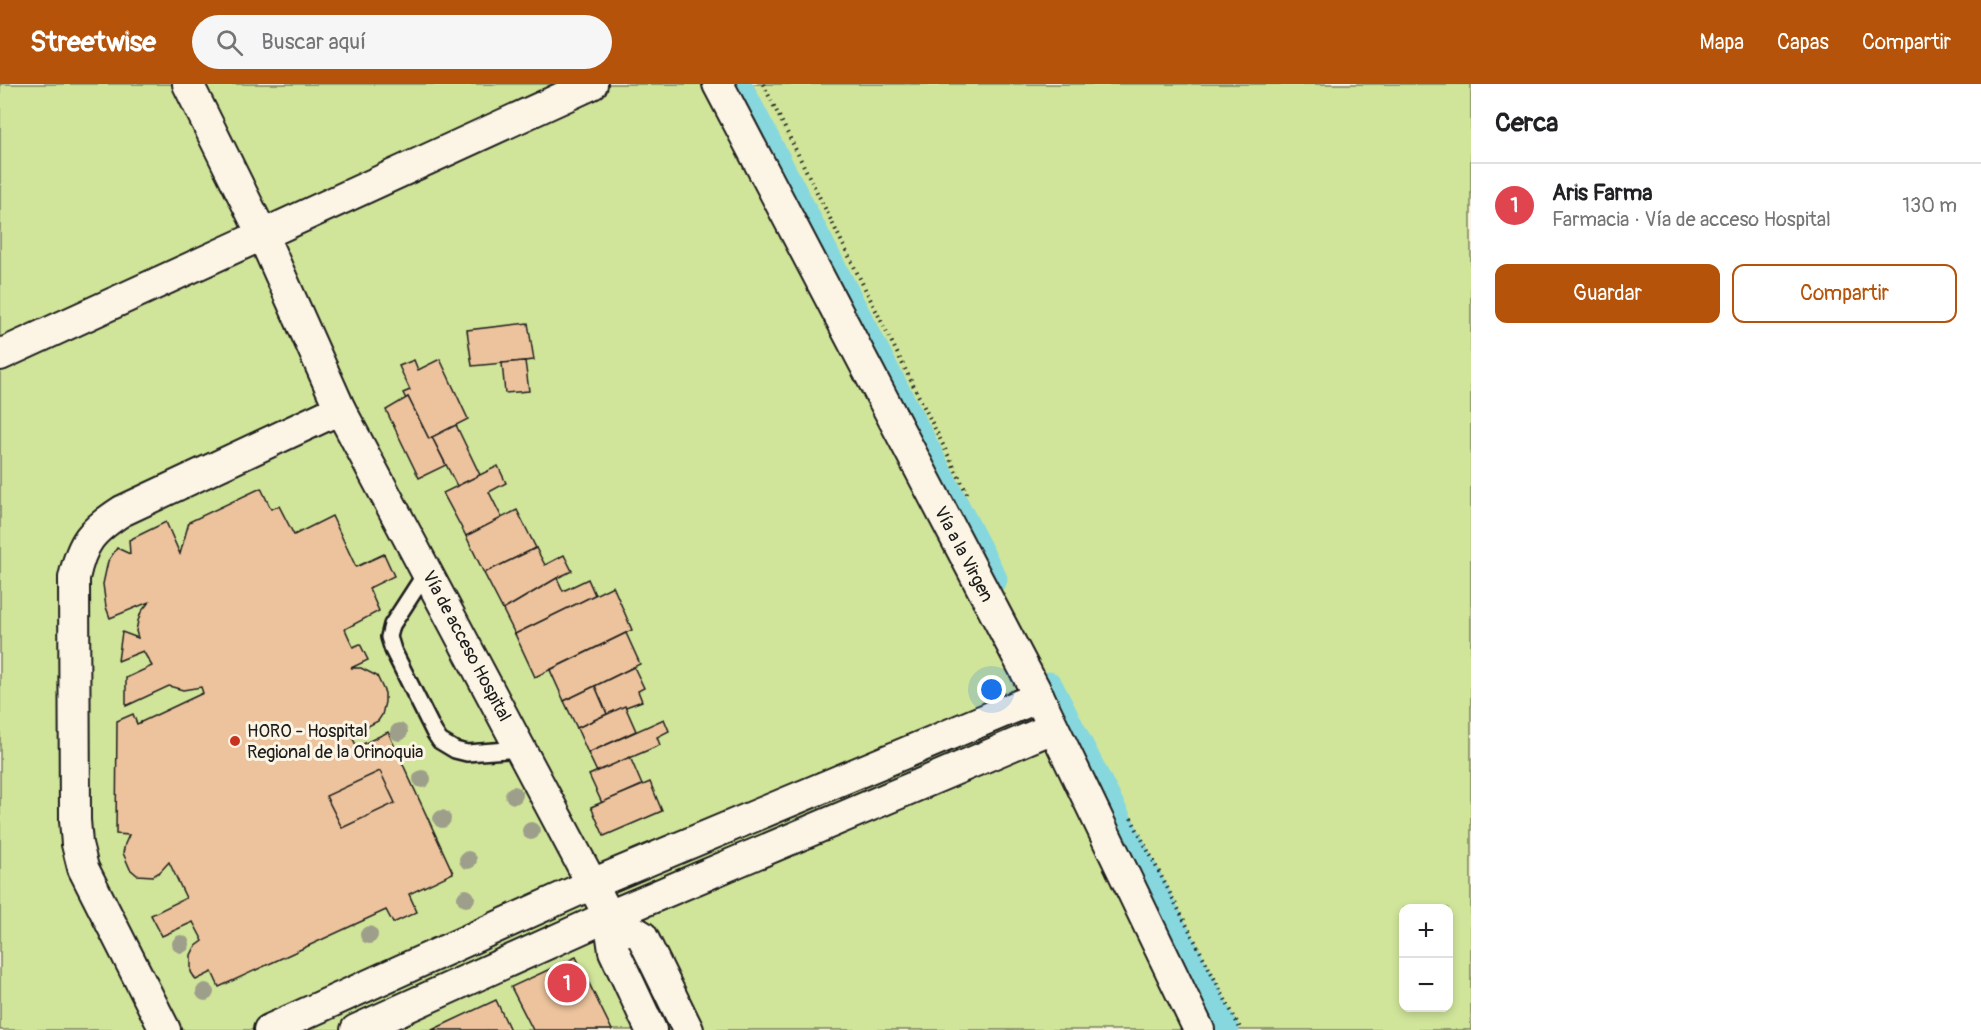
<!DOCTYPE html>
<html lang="es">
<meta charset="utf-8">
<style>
:root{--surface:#fff;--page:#f6f6f6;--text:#202124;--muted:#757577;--line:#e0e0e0;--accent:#b45309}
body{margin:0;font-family:Pangolin,sans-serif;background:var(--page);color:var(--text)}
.controls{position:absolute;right:18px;bottom:18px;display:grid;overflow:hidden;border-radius:12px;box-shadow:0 3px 9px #0003}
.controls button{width:54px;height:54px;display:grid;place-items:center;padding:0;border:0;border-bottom:2px solid var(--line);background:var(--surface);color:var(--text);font:30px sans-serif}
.you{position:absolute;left:992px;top:606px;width:21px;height:21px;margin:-15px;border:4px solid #fff;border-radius:50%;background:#1a73e8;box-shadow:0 0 0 9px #1a73e833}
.badge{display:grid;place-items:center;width:39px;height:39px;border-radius:50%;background:var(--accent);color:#fff;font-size:20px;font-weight:700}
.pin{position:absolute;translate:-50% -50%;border:3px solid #fff;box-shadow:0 2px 6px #0006}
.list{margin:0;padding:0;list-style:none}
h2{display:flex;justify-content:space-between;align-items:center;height:78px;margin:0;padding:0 24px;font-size:26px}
h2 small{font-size:20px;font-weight:400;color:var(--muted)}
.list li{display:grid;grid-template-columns:39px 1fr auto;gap:18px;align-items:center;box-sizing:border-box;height:84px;padding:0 24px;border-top:2px solid var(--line)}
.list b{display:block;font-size:22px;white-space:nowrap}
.list p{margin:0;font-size:20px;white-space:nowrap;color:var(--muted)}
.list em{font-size:20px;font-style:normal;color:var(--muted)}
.actions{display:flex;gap:12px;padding:18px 24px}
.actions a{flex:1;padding:14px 0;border:2px solid var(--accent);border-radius:12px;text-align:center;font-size:21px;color:var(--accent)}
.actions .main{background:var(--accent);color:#fff}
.icon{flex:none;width:33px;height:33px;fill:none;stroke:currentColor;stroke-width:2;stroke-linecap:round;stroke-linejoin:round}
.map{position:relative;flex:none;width:1471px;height:946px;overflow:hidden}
header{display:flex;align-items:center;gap:36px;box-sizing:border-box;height:84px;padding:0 30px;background:var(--accent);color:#fff}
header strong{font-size:28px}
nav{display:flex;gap:33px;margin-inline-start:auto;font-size:21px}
.search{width:420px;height:54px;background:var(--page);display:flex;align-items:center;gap:15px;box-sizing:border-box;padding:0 21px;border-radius:33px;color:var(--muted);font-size:22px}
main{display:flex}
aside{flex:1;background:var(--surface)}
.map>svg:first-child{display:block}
.green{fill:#d0e59a;stroke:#76805b;stroke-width:1.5;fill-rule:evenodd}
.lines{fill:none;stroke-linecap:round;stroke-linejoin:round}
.canal{stroke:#87d8de;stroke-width:27}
.building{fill:#ecc39c;stroke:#1c1c1c;stroke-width:1.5}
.service-casing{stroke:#1c1c1c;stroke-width:20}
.minor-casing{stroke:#1c1c1c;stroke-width:34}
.path{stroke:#1c1c1c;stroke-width:4;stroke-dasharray:1.5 4.5;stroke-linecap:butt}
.service{stroke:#fcf5e5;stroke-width:15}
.minor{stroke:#fcf5e5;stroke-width:30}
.tree{fill:#9e9f8b}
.poi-dot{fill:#c8321e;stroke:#fcf5e5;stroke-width:2}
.labels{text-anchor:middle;stroke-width:6;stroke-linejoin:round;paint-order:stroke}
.street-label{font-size:18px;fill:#1c1c1c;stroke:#fcf5e5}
.poi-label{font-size:18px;fill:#1c1c1c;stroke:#fcf5e5;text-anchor:start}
</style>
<header>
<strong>Streetwise</strong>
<div class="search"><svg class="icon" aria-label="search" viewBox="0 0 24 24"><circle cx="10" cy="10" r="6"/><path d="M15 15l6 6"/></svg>Buscar aquí</div>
<nav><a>Mapa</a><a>Capas</a><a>Compartir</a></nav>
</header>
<main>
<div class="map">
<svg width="1471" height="946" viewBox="0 0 1471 946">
<rect width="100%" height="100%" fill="#fcf5e5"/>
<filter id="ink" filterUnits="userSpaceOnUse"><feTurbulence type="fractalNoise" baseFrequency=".0167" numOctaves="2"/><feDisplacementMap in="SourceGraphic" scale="12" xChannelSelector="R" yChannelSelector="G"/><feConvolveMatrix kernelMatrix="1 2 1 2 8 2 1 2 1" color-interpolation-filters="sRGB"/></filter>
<g filter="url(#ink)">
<path class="green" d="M 0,0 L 1471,0 L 1471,946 L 0,946 ZM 1404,824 L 1448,824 L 1448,924 L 1404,924 Z"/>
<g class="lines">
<g class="canal">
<polyline points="738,0 994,495"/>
<polyline points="1049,601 1226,946"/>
</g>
</g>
<g class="building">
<polygon points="528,239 534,276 472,282 467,246"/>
<polygon points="440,275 468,335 429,355 408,313 406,315 403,309 410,306 399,282 414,276 418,286"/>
<polygon points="525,277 529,307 505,309 502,279"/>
<polygon points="408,313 429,355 432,353 446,381 419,394 386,326"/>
<polygon points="456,341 480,391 457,402 432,353"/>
<polygon points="498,382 506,399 489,408 502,434 466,452 443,409"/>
<polygon points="261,404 271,425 279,422 294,451 332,432 356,483 384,470 394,492 369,504 379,527 345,545 353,563 360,560 368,576 351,584 361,584 377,592 385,609 385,618 382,631 378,637 351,651 357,663 388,648 453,789 409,810 417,828 393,839 386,826 219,903 212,888 196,896 191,888 191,871 195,863 203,857 193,838 162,852 151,831 186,814 169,778 160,788 153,792 137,791 130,785 123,769 125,760 129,751 116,750 117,637 133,630 137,640 203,609 201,603 183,606 169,602 126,622 126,594 152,582 143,567 118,577 122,548 138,554 136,547 138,537 141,528 149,518 110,534 106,523 103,500 108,477 117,464 130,470 129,456 166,438 180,470 189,438"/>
<polygon points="517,426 536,464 484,489 466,452"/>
<polygon points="536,464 545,481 564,471 572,487 557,494 503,526 484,489"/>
<polygon points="557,494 563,507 588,495 595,511 515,550 503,526"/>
<polygon points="613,502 632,546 535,593 515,550"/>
<polygon points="626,549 640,580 564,617 550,586"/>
<polygon points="634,583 644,604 638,607 642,617 607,630 595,602"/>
<polygon points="595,602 607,630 577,644 564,617"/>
<polygon points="625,622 636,647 588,669 577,644"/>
<polygon points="664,635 669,647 657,653 660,661 597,688 588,669"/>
<polygon points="630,673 642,701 602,719 589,691"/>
<polygon points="380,687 395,719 342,744 326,712"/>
<polygon points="650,698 662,727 604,752 591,723"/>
<polygon points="576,873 612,946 533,946 511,903"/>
<polygon points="496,916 510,946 432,946"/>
</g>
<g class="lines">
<defs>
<polyline id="service" points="427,487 392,541 389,553 393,566 434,648 440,657 455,666 467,669 521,665"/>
<g id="minor">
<polyline points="188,0 262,150 340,325 609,832 614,867 651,946"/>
<polyline points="718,0 1039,613 1199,946"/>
<polyline points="0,271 592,0"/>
<polyline points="609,832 642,852 688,946"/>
<path d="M 165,946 L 83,784 L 77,760 L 75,736 L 74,494 C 82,458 91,447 122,427 L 340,325"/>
<polyline points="269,946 592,800 1039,613"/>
<polyline points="356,946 609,832 1053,644"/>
</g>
</defs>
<use href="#service" class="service-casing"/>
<use href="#minor" class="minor-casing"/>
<g class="path">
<polyline points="763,0 968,411"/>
<polyline points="1131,734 1241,946"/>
</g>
<use href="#service" class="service"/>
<use href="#minor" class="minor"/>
</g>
<g class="tree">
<circle cx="399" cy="648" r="9"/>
<circle cx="422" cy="695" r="9"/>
<circle cx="514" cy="711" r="9"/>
<circle cx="442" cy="735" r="9"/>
<circle cx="531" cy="747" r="9"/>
<circle cx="468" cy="776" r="9"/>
<circle cx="466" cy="814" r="9"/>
<circle cx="369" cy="851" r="9"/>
<circle cx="181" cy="860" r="9"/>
<circle cx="205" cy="908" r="9"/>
</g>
</g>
<circle class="poi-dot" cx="235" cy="657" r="6"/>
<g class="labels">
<g class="street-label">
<text transform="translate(964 470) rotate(62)" y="6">Vía a la Virgen</text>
<text transform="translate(467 562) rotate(62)" y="6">Vía de acceso Hospital</text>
</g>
<g class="poi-label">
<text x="247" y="653">HORO - Hospital<tspan x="247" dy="21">Regional de la Orinoquia</tspan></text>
</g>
</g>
</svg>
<div class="controls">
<button>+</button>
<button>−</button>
</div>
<div class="you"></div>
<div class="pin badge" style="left:567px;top:899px;background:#e0444e">1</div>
</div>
<aside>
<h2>Cerca<small></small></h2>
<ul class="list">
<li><span class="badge" style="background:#e0444e">1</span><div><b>Aris Farma</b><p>Farmacia · Vía de acceso Hospital</p></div><em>130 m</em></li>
</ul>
<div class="actions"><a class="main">Guardar</a><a>Compartir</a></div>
</aside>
</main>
